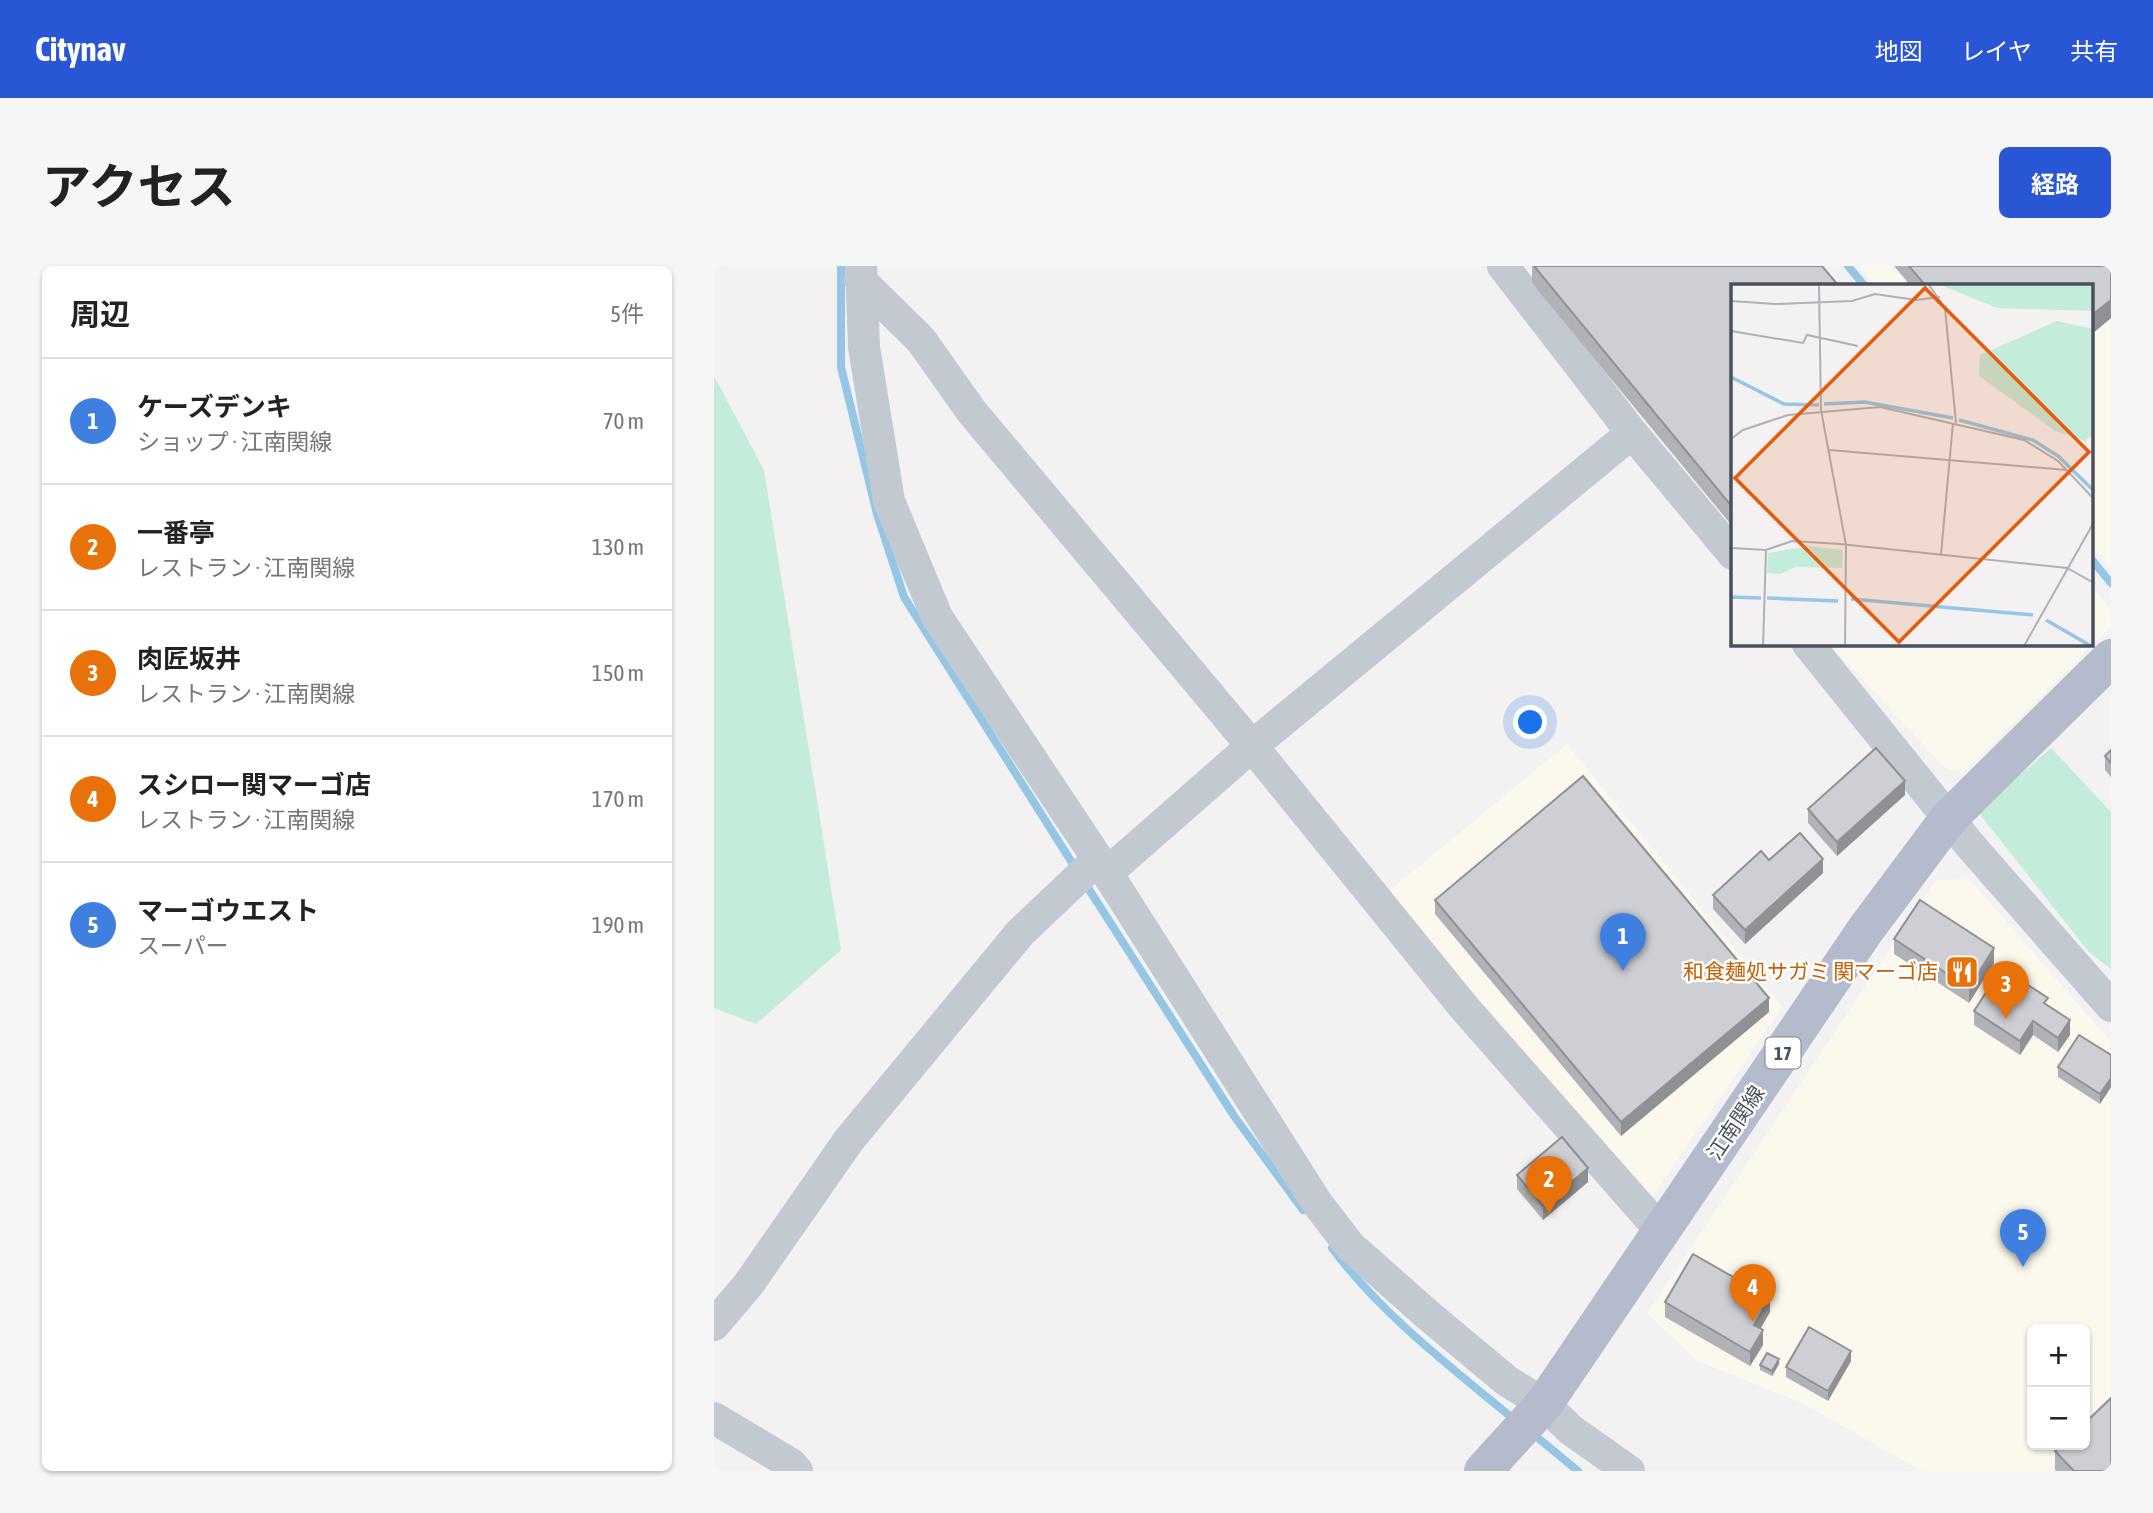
<!DOCTYPE html>
<html lang="ja">
<meta charset="utf-8">
<style>
:root{--surface:#fff;--page:#f6f6f6;--text:#222;--muted:#767676;--line:#e0e0e0;--accent:#2956d4}
body{margin:0;font-family:"Asap Condensed","Noto Sans JP",sans-serif;background:var(--page);color:var(--text)}
.controls{position:absolute;right:21px;bottom:21px;display:grid;overflow:hidden;border-radius:10px;box-shadow:0 2px 5px #0004}
.controls button{width:63px;height:63px;display:grid;place-items:center;padding:0;border:0;border-bottom:2px solid var(--line);background:var(--surface);color:var(--text);font:35px sans-serif}
.you{position:absolute;left:817px;top:457px;width:24px;height:24px;margin:-18px;border:5px solid #fff;border-radius:50%;background:#1a73e8;box-shadow:0 0 0 10px #1a73e833}
.badge{display:grid;place-items:center;width:46px;height:46px;border-radius:50%;background:var(--accent);color:#fff;font-size:23px;font-weight:700}
.pin{position:absolute;translate:-50% -58px;filter:drop-shadow(0 2px 4px #0008)}
.pin::after{content:'';position:absolute;top:37px;width:24px;height:21px;background:inherit;clip-path:polygon(0 0,100% 0,50% 100%)}
.list{margin:0;padding:0;list-style:none}
h2{display:flex;justify-content:space-between;align-items:center;height:91px;margin:0;padding:0 28px;font-size:30px}
h2 small{font-size:23px;font-weight:400;color:var(--muted)}
.list li{display:grid;grid-template-columns:46px 1fr auto;gap:21px;align-items:center;box-sizing:border-box;height:126px;padding:0 28px;border-top:2px solid var(--line)}
.list b{display:block;font-size:26px;white-space:nowrap}
.list p{margin:0;font-size:23px;white-space:nowrap;color:var(--muted)}
.list em{font-size:23px;font-style:normal;color:var(--muted)}
.map{position:relative;flex:none;width:1397px;height:1205px;overflow:hidden;border-radius:10px}
header{display:flex;align-items:center;gap:42px;box-sizing:border-box;height:98px;padding:0 35px;background:var(--accent);color:#fff}
header strong{font-size:33px}
nav{display:flex;gap:38px;margin-inline-start:auto;font-size:24px}
.intro{display:flex;align-items:center;justify-content:space-between;box-sizing:border-box;height:168px;padding:0 42px}
h1{margin:0;font-size:49px}
.button{padding:18px 32px;border-radius:10px;background:var(--accent);color:#fff;font-size:24px;font-weight:700}
main{display:flex;gap:42px;padding:0 42px}
aside{flex:1;background:var(--surface);border-radius:10px;box-shadow:0 2px 5px #0004}
.map>svg:first-child{display:block}
.commercial{fill:#fbf9ed;fill-rule:evenodd}
.green{fill:#c4ecda}
.lines{fill:none;stroke-linecap:round;stroke-linejoin:round}
.stream{stroke:#95c6e5;stroke-width:8}
.minor{stroke:#c3c9d1;stroke-width:32}
.major{stroke:#b3bbcd;stroke-width:38}
.wall{fill:#b1b2b7}
.shaded-wall{fill:#909195}
.building{fill:#cecfd5;stroke:#909195;stroke-width:2}
.labels{text-anchor:middle;stroke-width:5;stroke-linejoin:round;paint-order:stroke}
.shield{fill:#fff;stroke:#80858e;stroke-width:2}
.shield-label{font-size:19px;font-weight:bold;fill:#4a515d}
.food-label{font-size:21px;fill:#c56008;stroke:#fff;text-anchor:end}
.street-label{font-size:21px;fill:#4a515d;stroke:#fff}
.inset-river{fill:none;stroke:#95c6e5;stroke-width:3.5}
.inset-road{fill:none;stroke:#afb1b6;stroke-width:2}
.view{fill:#e8590c;fill-opacity:0.15;stroke:#e8590c;stroke-width:3.5}
.inset-edge{fill:none;stroke:#4a515d;stroke-width:3.5}
</style>
<header>
<strong>Citynav</strong>
<nav><a>地図</a><a>レイヤ</a><a>共有</a></nav>
</header>
<div class="intro"><h1>アクセス</h1><a class="button">経路</a></div>
<main>
<aside>
<h2>周辺<small>5件</small></h2>
<ul class="list">
<li><span class="badge" style="background:#3f7fe0">1</span><div><b>ケーズデンキ</b><p>ショップ · 江南関線</p></div><em>70 m</em></li>
<li><span class="badge" style="background:#e8710a">2</span><div><b>一番亭</b><p>レストラン · 江南関線</p></div><em>130 m</em></li>
<li><span class="badge" style="background:#e8710a">3</span><div><b>肉匠坂井</b><p>レストラン · 江南関線</p></div><em>150 m</em></li>
<li><span class="badge" style="background:#e8710a">4</span><div><b>スシロー関マーゴ店</b><p>レストラン · 江南関線</p></div><em>170 m</em></li>
<li><span class="badge" style="background:#3f7fe0">5</span><div><b>マーゴウエスト</b><p>スーパー</p></div><em>190 m</em></li>
</ul>
</aside>
<div class="map">
<svg width="1397" height="1205" viewBox="0 0 1397 1205">
<rect width="100%" height="100%" fill="#f3f1f1"/>
<g class="commercial">
<polygon points="1145,0 1397,0 1397,304 1378,281 1378,19 1161,19"/>
<polygon points="1378,321 1397,344 1397,361 1250,506 1231,502 1116,378 1378,378"/>
<polygon points="853,478 1068,741 938,931 931,928 674,626"/>
<path d="M 1255,613 L 1397,776 L 1397,1205 L 1208,1205 L 1088,1137 L 984,1095 L 933,1048 L 1222,614 ZM 1318,1063 L 1371,1063 L 1371,1179 L 1318,1179 Z"/>
</g>
<g class="green">
<polygon points="0,110 50,204 127,684 42,758 0,742"/>
<polygon points="1337,482 1397,546 1397,703 1375,686 1264,546"/>
</g>
<g class="lines">
<g class="stream">
<polyline points="127,0 127,101 163,248 190,331 362,603"/>
<polyline points="1134,0 1150,19"/>
<polyline points="1378,294 1397,317"/>
<polyline points="369,614 520,850 589,944"/>
<path d="M 618,982 C 668,1049 738,1102 802,1155"/>
<polyline points="818,1167 864,1205"/>
</g>
<g class="minor">
<polyline points="147,0 150,81 175,235 223,351 393,607 603,937 636,980 715,1050 793,1115 830,1138 857,1164 915,1205"/>
<polyline points="789,0 918,167 1019,288"/>
<polyline points="146,14 207,74 258,146 538,480 753,745 948,966"/>
<polyline points="1094,378 1255,578 1397,740"/>
<polyline points="393,607 538,480 918,167"/>
<polyline points="0,1059 34,1019 135,874 306,667 383,594"/>
<polyline points="0,1152 77,1198 83,1205"/>
</g>
<polyline class="major" points="769,1205 830,1138 1152,663 1235,552 1397,392"/>
</g>
<g class="wall">
<polygon points="818,0 1108,0 1019,19 1019,261 818,17"/>
<polygon points="1180,0 1397,0 1397,52 1378,68 1378,19 1196,19"/>
<polygon points="1397,484 1397,511 1391,504 1391,490"/>
<polygon points="1191,529 1123,590 1094,557 1094,543"/>
<polygon points="1055,594 1109,607 1031,678 999,643 999,629"/>
<polygon points="721,634 1055,746 907,870 721,648"/>
<polygon points="1180,673 1280,697 1255,737 1180,688"/>
<polygon points="1334,740 1356,769 1344,786 1319,769 1306,789 1260,759 1260,745"/>
<polygon points="1397,789 1397,821 1386,838 1344,811 1344,801"/>
<polygon points="803,909 874,916 829,954 803,923"/>
<polygon points="951,1036 1056,1046 1046,1063 1049,1079 1036,1100 951,1051"/>
<polygon points="1137,1095 1114,1135 1072,1111 1072,1101"/>
<polygon points="1065,1098 1058,1110 1046,1104 1046,1099"/>
<polygon points="1341,1185 1397,1205 1342,1205 1341,1204"/>
</g>
<g class="shaded-wall">
<polygon points="1397,34 1397,52 1378,68 1378,49"/>
<polygon points="1191,515 1191,529 1123,590 1123,576"/>
<polygon points="1109,593 1109,607 1031,678 1031,664"/>
<polygon points="1280,682 1280,697 1255,737 1255,722"/>
<polygon points="1055,732 1055,746 907,870 907,856"/>
<polygon points="1356,754 1356,769 1344,786 1344,772"/>
<polygon points="1319,755 1319,769 1306,789 1306,775"/>
<polygon points="1397,812 1397,821 1386,838 1386,828"/>
<polygon points="874,902 874,916 829,954 829,940"/>
<polygon points="1056,1032 1056,1046 1040,1074 1040,1059"/>
<polygon points="1049,1064 1049,1079 1036,1100 1036,1086"/>
<polygon points="1137,1085 1137,1095 1114,1135 1114,1125"/>
<polygon points="1065,1093 1065,1098 1058,1110 1058,1105"/>
</g>
<g class="building">
<polygon points="820,0 1108,0 1124,19 1019,19 1019,242"/>
<polygon points="1195,0 1397,0 1397,34 1378,49 1378,19 1211,19"/>
<polygon points="1162,482 1191,515 1123,576 1094,543"/>
<polygon points="1397,484 1397,497 1391,490"/>
<polygon points="869,510 1055,732 907,856 721,634"/>
<polygon points="1086,567 1109,593 1031,664 999,629 1047,585 1055,594"/>
<polygon points="1206,634 1280,682 1255,722 1180,673"/>
<polygon points="1288,702 1334,732 1330,737 1356,754 1344,772 1319,755 1306,775 1260,745"/>
<polygon points="1365,769 1397,789 1397,812 1386,828 1344,801"/>
<polygon points="848,871 874,902 829,940 803,909"/>
<polygon points="979,988 1056,1032 1040,1059 1049,1064 1036,1086 951,1036"/>
<polygon points="1095,1061 1137,1085 1114,1125 1072,1101"/>
<polygon points="1053,1087 1065,1093 1058,1105 1046,1099"/>
<polygon points="1397,1132 1397,1205 1360,1205 1341,1185 1348,1179 1371,1179 1371,1157"/>
</g>
<defs>
<symbol id="restaurant-square" viewBox="-11 -11 22 22"><rect x="-9" y="-9" width="18" height="18" rx="4" fill="#e8710a" stroke="#fff"/><path d="M-5-6h1v4h1v-4h1v4h1v-4h1v5L-1.5 .5V6h-2V.5L-5-1ZM5-6V6H3V1.5H1.5Q1.5-4 5-6Z" fill="#fff"/></symbol>
</defs>
<g fill-rule="evenodd">
<use href="#restaurant-square" x="1229" y="687" width="38" height="38"/>
</g>
<g class="labels">
<rect class="shield" x="1051.5" y="771.5" width="35" height="31" rx="5"/>
<g class="shield-label">
<text x="1069" y="794">17</text>
</g>
<g class="food-label">
<text x="1224" y="713">和食麺処サガミ 関マーゴ店</text>
</g>
<g class="street-label">
<text transform="translate(1022 857) rotate(-56)" y="7">江南関線</text>
</g>
</g>
<g transform="translate(1017 18)">
<rect width="362" height="362" fill="#f3f1f1"/>
<path d="M 210,1 L 362,1 L 362,27 L 266,24 ZM 326,37 L 362,45 L 362,150 L 354,157 L 324,147 L 248,92 L 249,71 ZM 78,262 L 112,266 L 111,284 L 64,283 L 50,290 L 36,289 L 37,269 Z" fill="#c4ecda"/>
<path class="inset-river" d="M 0,93 L 53,120 L 88,121M 93,120 L 134,118 L 222,134M 228,136 L 302,156 L 327,172 L 363,207M 0,313 L 30,314M 36,314 L 107,317M 120,315 L 302,331M 315,336 L 360,362"/>
<path class="inset-road" d="M 88,1 L 90,126 L 115,261 L 114,362M 198,1 L 214,24 L 225,139M 0,17 L 44,20 L 121,17 L 144,10 L 185,16 L 209,13M 0,47 L 72,59 L 76,51 L 127,62M 0,155 L 12,146 L 57,131 L 149,123 L 293,156 L 327,177 L 363,215M 98,166 L 336,186M 0,264 L 35,266 L 61,257 L 109,260 L 336,284 L 363,299M 210,270 L 222,139M 32,362 L 35,266M 293,362 L 363,238"/>
<path class="view" d="M 194,4 L 358,168 L 168,358 L 4,194 Z"/>
<rect width="362" height="362" class="inset-edge"/>
</g>
</svg>
<div class="controls">
<button>+</button>
<button>−</button>
</div>
<div class="you"></div>
<div class="pin badge" style="left:909px;top:705px;background:#3f7fe0">1</div>
<div class="pin badge" style="left:835px;top:948px;background:#e8710a">2</div>
<div class="pin badge" style="left:1292px;top:753px;background:#e8710a">3</div>
<div class="pin badge" style="left:1039px;top:1056px;background:#e8710a">4</div>
<div class="pin badge" style="left:1309px;top:1001px;background:#3f7fe0">5</div>
</div>
</main>
